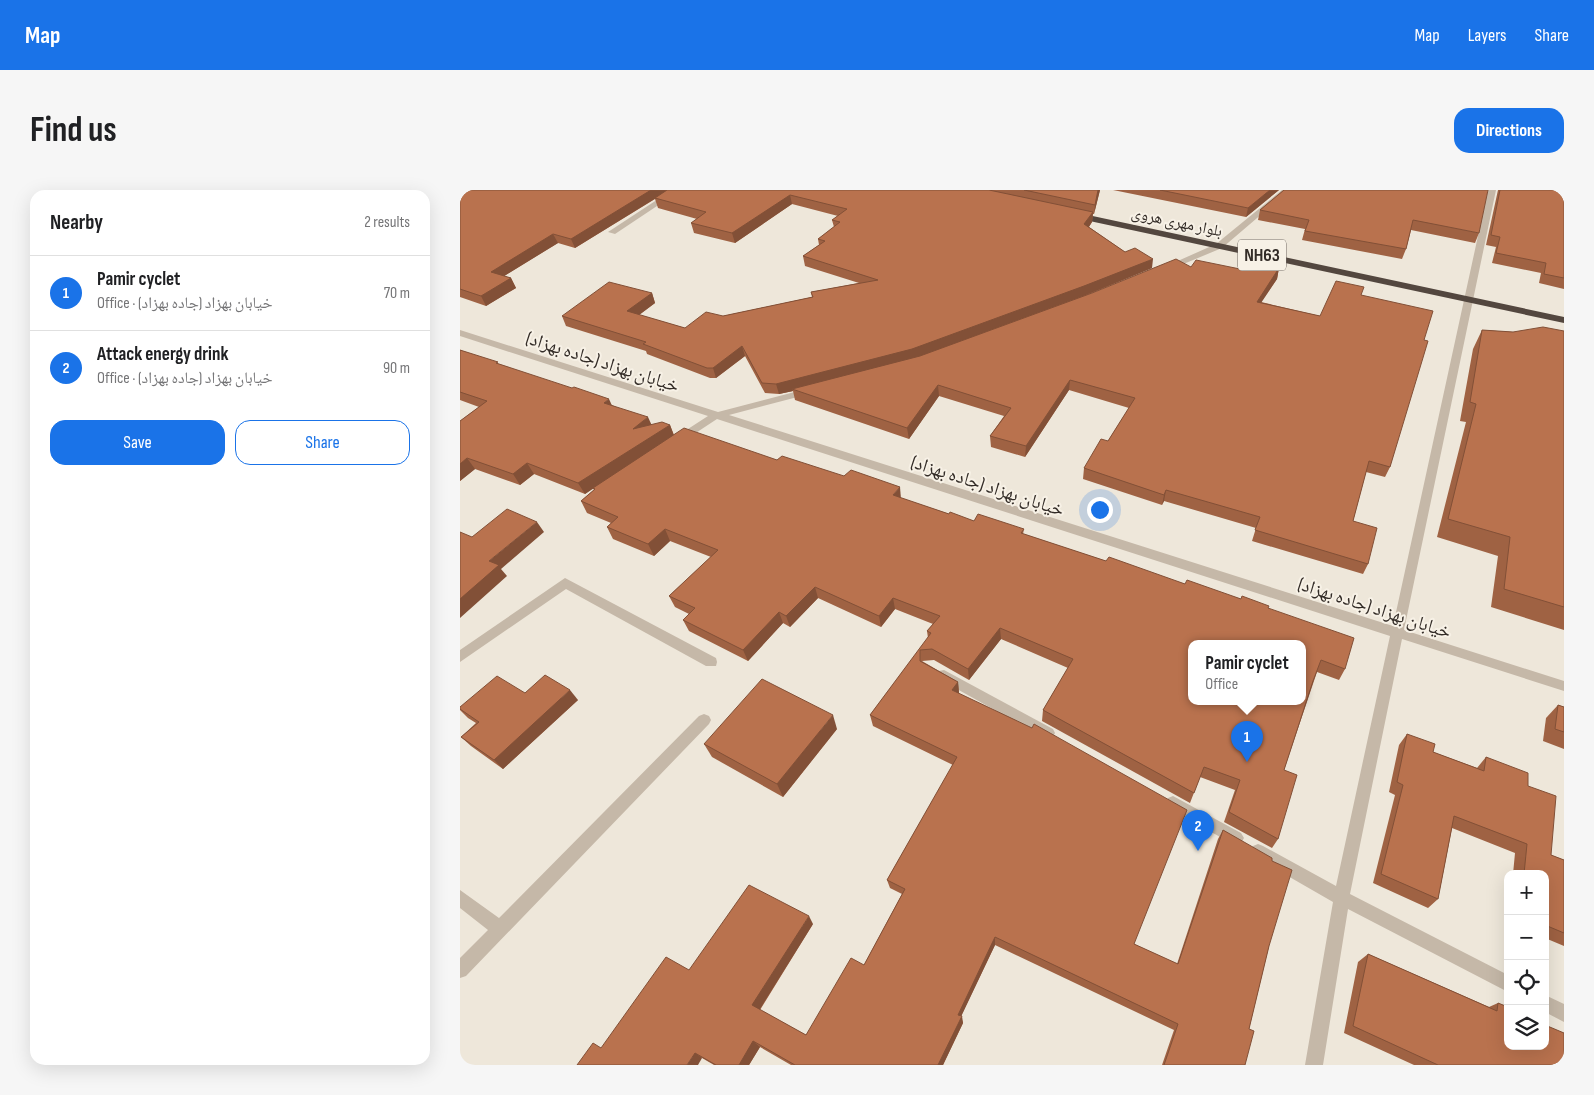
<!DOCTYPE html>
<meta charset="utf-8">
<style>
:root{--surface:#fff;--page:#f6f6f6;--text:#202124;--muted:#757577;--line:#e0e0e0;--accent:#1a73e8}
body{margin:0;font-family:"Sofia Sans Condensed","Noto Naskh Arabic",sans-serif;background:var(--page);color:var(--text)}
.controls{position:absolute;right:15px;bottom:15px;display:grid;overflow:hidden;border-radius:10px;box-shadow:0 5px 20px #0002}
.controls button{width:45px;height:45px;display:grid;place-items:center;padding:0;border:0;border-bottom:1px solid var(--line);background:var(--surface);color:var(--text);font:25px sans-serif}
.you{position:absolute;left:639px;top:319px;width:18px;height:18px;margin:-12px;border:4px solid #fff;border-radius:50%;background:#1a73e8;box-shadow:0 0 0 8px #1a73e833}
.badge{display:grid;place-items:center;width:32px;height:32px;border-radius:50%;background:var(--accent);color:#fff;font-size:16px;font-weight:700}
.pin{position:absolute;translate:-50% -41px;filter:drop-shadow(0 1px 2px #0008)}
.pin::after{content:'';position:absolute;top:26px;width:18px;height:15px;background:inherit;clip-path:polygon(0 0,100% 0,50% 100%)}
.popup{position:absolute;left:728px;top:450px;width:118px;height:65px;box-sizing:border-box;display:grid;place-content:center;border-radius:10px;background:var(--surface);filter:drop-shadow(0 1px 4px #0005);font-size:16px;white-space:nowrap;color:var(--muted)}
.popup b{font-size:19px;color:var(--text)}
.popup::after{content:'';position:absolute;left:50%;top:100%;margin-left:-10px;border:10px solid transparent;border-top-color:var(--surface)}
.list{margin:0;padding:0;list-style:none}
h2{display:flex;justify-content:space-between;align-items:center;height:65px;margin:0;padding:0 20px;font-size:21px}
h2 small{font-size:16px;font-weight:400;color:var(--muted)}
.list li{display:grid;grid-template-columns:32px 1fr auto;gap:15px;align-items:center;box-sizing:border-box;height:75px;padding:0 20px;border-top:1px solid var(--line)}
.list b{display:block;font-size:19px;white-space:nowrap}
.list p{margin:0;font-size:16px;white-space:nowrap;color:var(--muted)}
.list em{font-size:16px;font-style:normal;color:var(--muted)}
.actions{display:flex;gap:10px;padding:15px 20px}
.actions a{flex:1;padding:11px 0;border:1px solid var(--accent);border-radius:15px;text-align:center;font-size:18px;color:var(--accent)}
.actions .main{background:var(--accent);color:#fff}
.icon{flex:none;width:28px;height:28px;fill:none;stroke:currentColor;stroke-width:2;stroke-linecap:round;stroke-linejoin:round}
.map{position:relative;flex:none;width:1104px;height:875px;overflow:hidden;border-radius:15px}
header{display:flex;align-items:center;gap:30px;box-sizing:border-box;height:70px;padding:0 25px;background:var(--accent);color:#fff}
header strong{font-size:24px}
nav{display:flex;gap:28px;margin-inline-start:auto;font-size:18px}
.intro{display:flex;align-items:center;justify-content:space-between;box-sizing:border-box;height:120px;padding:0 30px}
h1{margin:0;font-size:35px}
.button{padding:12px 22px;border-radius:15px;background:var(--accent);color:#fff;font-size:18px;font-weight:700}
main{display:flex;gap:30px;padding:0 30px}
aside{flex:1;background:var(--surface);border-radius:15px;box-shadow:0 5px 20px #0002}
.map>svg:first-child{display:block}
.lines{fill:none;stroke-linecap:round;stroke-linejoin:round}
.minor{fill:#c5b8a8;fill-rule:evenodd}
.highway{fill:#53473f;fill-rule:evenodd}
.wall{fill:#9f6243}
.shaded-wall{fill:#825037}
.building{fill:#b9724e;stroke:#825037;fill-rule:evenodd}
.labels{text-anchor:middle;stroke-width:4;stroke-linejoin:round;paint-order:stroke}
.far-street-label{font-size:16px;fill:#332c27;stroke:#f7f1e6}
.shield{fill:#f7f1e6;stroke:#6e6760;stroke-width:1}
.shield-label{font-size:18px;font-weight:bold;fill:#332c27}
.street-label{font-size:19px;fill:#332c27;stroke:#f7f1e6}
</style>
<header>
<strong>Map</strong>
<nav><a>Map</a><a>Layers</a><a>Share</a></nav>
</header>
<div class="intro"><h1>Find us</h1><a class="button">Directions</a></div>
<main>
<aside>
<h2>Nearby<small>2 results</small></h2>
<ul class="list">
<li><span class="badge">1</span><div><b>Pamir cyclet</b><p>Office · خیابان بهزاد (جاده بهزاد)</p></div><em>70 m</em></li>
<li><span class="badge">2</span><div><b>Attack energy drink</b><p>Office · خیابان بهزاد (جاده بهزاد)</p></div><em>90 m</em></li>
</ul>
<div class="actions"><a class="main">Save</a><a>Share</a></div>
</aside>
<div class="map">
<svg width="1104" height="875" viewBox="0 0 1104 875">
<rect width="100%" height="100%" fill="#eee7da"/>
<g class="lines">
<g class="minor">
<polygon points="212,0 221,0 155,44 148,42"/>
<polygon points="822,0 830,0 762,58 709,80 702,78 756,54"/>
<polygon points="1028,0 1036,0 944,440 1104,491 1104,501 942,449 890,704 1048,785 1048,802 888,719 863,875 845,875 873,712 793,666 790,661 793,656 798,654 803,656 876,696 930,446 257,229 222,252 214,252 214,248 248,226 0,146 0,140 258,222 350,198 353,199 353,203 269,225 933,436"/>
<polygon points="105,388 256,468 257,472 256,476 246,476 106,399 0,472 0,460"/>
<polygon points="484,480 593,539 595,543 593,547 588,549 583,547 479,489 477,485 479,481"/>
<polygon points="244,524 249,526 251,530 249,534 6,786 0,788 0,768 28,740 0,718 0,700 39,728 239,526"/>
<polygon points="713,606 781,643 784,648 781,653 776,655 771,653 708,618 706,613 708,608"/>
<polygon points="1085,805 1104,814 1104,832 1085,822"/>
</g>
<polygon class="highway" points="614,22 1104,127 1104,133 611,27 611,23"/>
</g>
<g class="wall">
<polygon points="0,0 640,0 634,24 633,24 632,32 629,37 665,62 692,78 625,106 731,77 780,79 819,78 817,89 801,112 860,126 901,105 964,150 930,277 925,287 906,282 893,331 908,374 903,384 792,351 796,338 704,311 702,315 623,289 624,278 648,251 669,218 609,200 565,267 531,257 530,246 544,226 479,206 449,249 335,210 333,201 319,204 305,203 285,166 256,188 250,188 187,164 186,161 106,136 102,126 192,103 195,113 179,125 225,138 263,126 352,107 351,102 399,93 345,76 343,66 359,55 358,49 374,37 372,30 378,26 332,14 275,53 234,43 231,33 237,29 198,18 195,9 115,58 98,53 44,86 51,88 56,98 26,116 0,107"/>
<polygon points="653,0 819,0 786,27"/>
<polygon points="824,0 1019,43 1015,53 951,40 946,59 942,69 842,50 845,39 798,30 800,20"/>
<polygon points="1038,0 1104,0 1104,99 1079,93 1081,83 1032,73 1036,57 1026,55"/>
<polygon points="1022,140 1053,142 1104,141 1104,440 1031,417 1038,366 977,347 1006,232 1000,231 1013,159"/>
<polygon points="0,160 152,215 191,235 210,235 214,245 317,270 441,308 489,324 514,331 564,339 563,344 646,371 725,394 781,409 808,418 885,479 879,490 857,482 824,580 818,649 812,658 764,632 775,600 740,587 730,613 582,531 583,520 608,478 541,449 509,490 474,470 462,471 498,492 499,503 674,754 717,774 758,649 763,640 812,671 809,756 789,839 785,875 702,875 714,840 535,755 501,826 503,833 483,875 331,875 300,857 289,875 254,875 242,868 142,858 229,780 353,734 300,820 346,845 404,775 442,704 430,698 427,690 493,575 413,536 410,525 468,448 467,441 473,434 435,419 421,437 358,408 330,437 323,433 288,471 229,441 223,430 229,424 215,417 209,406 251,367 210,351 194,366 153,349 147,337 151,333 127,323 121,311 134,300 133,298 125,304 74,284 60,295 15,279 0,291 0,231 19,217 0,210"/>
<polygon points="65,503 118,510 43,579 11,556 1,547 16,533 8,528 0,520 0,517"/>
<polygon points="1098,515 1104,517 1104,559 1083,551 1086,528"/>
<polygon points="377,539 323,607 252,567 244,554"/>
<polygon points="947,544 973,562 1017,578 1026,567 1068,596 1091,665 1104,670 1104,756 1085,748 1085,684 1053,684 1055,663 992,638 978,709 968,718 913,693 935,605 929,602 939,555"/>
<polygon points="908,764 1029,817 1038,813 1104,875 954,875 884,843 898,772"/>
</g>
<g class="shaded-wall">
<polygon points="191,0 209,0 115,58 111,49"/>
<polygon points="638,0 640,0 634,24 635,15"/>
<polygon points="810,0 819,0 786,27 788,18"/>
<polygon points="330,5 332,14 275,53 272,43"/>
<polygon points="633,22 632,32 624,44 624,34"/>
<polygon points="93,44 98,53 36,91 31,82"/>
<polygon points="693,69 692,78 623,106 453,169 332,199 333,201 319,204 316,194"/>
<polygon points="819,78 817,89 795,122 797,112"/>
<polygon points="51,88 56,98 26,116 21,106"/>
<polygon points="192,103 195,113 171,131 167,121"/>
<polygon points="282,156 285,166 256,188 253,178"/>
<polygon points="610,190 609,200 565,267 566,256"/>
<polygon points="478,195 479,206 449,249 447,238"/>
<polygon points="149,209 154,220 144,213"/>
<polygon points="188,227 193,238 173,239"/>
<polygon points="210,235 214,246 125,304 118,293"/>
<polygon points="7,268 15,279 0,291 0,274"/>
<polygon points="67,273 74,284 60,295 53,284"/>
<polygon points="440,297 441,309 433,305"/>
<polygon points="706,300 704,311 702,315 704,305"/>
<polygon points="77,332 84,342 41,379 47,386 0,428 0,409 29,371"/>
<polygon points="205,339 210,351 194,366 188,354"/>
<polygon points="355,397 358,408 330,437 326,426"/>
<polygon points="433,408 435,419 421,437 419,426"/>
<polygon points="319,422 323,433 288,471 283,460"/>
<polygon points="540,438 541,449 509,490 508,479"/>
<polygon points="498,492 499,503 493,511 492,500"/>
<polygon points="110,500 118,510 43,579 34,570"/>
<polygon points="373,525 377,539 323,607 317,594"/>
<polygon points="349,726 353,734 298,822 292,815"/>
<polygon points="535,747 535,755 499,831 498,825"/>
<polygon points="502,826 503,833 483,875 478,875"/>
<polygon points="293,851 300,857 289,875 279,875"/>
<polygon points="235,863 242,868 238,875 227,875"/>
</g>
<g class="building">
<polygon points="0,0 191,0 111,49 93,44 31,82 51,88 21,106 0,99"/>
<polygon points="207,0 529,0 633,22 624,34 665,62 675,58 693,69 624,96 452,159 316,194 302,193 282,156 253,178 247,178 183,154 186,152 102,126 149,92 192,103 167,121 225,138 246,122 263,126 353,107 351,102 418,90 343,66 365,51 358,49 380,32 372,30 387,19 330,5 272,43 231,33 246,22 195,8"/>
<polygon points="564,0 638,0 635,15"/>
<polygon points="700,0 810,0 788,18"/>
<polygon points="824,0 1028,0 1019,43 953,30 946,59 845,41 849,30 800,20"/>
<polygon points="1040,0 1104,0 1104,88 1084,84 1086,73 1036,63 1040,47 1031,45"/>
<polygon points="716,69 731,77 736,70 780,79 786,71 819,78 797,112 860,126 876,91 904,97 901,105 973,121 964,150 968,151 962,171 930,277 909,271 893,331 917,338 908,374 795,340 800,327 706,300 704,305 624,278 641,249 648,251 675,208 610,190 566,256 530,246 551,218 478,195 447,238 332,199 460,166 632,103"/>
<polygon points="1083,137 1104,141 1104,417 1044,399 1050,347 988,329 1016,214 1010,212 1022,140 1053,142"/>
<polygon points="0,160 38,172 36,173 112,198 114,197 149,209 144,213 188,227 173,239 202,232 210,235 118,293 67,273 53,284 7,268 0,274 0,231 27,211 0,202"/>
<path d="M 224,238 L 317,270 L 322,266 L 384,286 L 391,280 L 440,297 L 433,305 L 489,324 L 490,322 L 514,331 L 518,324 L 564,339 L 561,343 L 646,371 L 649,367 L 725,394 L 727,390 L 781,409 L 782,406 L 809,416 L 808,418 L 894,448 L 885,479 L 861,470 L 853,491 L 824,580 L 837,585 L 818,649 L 769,622 L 780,590 L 744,577 L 734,603 L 583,520 L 613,469 L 540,438 L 508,479 L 472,459 L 460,460 L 460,471 L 498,492 L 492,500 L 572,538 L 574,534 L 727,620 L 674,754 L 718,774 L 763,640 L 812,668 L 812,671 L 832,680 L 809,756 L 789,839 L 794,841 L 785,875 L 704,875 L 718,834 L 535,747 L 498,825 L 502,826 L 478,875 L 335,875 L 293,851 L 279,875 L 256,875 L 235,863 L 227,875 L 117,875 L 133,853 L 141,858 L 206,767 L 229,780 L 289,695 L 349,726 L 292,815 L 346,845 L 391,768 L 404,775 L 445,699 L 427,690 L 497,567 L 410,525 L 471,443 L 467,441 L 480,426 L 433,408 L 419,426 L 355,397 L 326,426 L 319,422 L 283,460 L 223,430 L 235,418 L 209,406 L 258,360 L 205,339 L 188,354 L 147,337 L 158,327 L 121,311 L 135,299 L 133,298 ZM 732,453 L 842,453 L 842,511 L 732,511 Z"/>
<polygon points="47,319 77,332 29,371 39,375 0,409 0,342 12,347"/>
<polygon points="85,485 110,500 34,570 1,547 19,532 0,519 0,517 37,486 65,503"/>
<polygon points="302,489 373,525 317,594 244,554"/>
<polygon points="1098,515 1104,517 1104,542 1095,539"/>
<polygon points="947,544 975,554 973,562 1024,581 1026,567 1068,583 1068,596 1096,606 1091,665 1104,670 1104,743 1085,735 1085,684 1064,684 1067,654 994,626 978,709 921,684 943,595 937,592"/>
<polygon points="908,764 1037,821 1038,813 1048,817 1048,856 1085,856 1085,835 1104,843 1104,875 978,875 893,836"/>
</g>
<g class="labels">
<g class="far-street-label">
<text transform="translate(717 31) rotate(12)" y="6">بلوار مهری هروی</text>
</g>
<rect class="shield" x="778" y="49.5" width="48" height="31" rx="4"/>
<g class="shield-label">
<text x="802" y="71">NH63</text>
</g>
<g class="street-label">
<text transform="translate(143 171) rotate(18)" y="7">خیابان بهزاد (جاده بهزاد)</text>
<text transform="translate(528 295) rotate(18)" y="7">خیابان بهزاد (جاده بهزاد)</text>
<text transform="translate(915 417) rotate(18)" y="7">خیابان بهزاد (جاده بهزاد)</text>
</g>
</g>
</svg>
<div class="controls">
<button>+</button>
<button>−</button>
<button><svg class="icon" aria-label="locate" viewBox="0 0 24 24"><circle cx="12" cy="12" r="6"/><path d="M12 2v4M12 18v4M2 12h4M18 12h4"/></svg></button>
<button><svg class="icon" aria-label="layers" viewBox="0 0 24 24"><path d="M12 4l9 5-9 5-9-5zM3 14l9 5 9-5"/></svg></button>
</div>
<div class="you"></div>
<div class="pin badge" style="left:787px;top:572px">1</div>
<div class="popup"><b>Pamir cyclet</b>Office</div>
<div class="pin badge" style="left:738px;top:661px">2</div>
</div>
</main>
